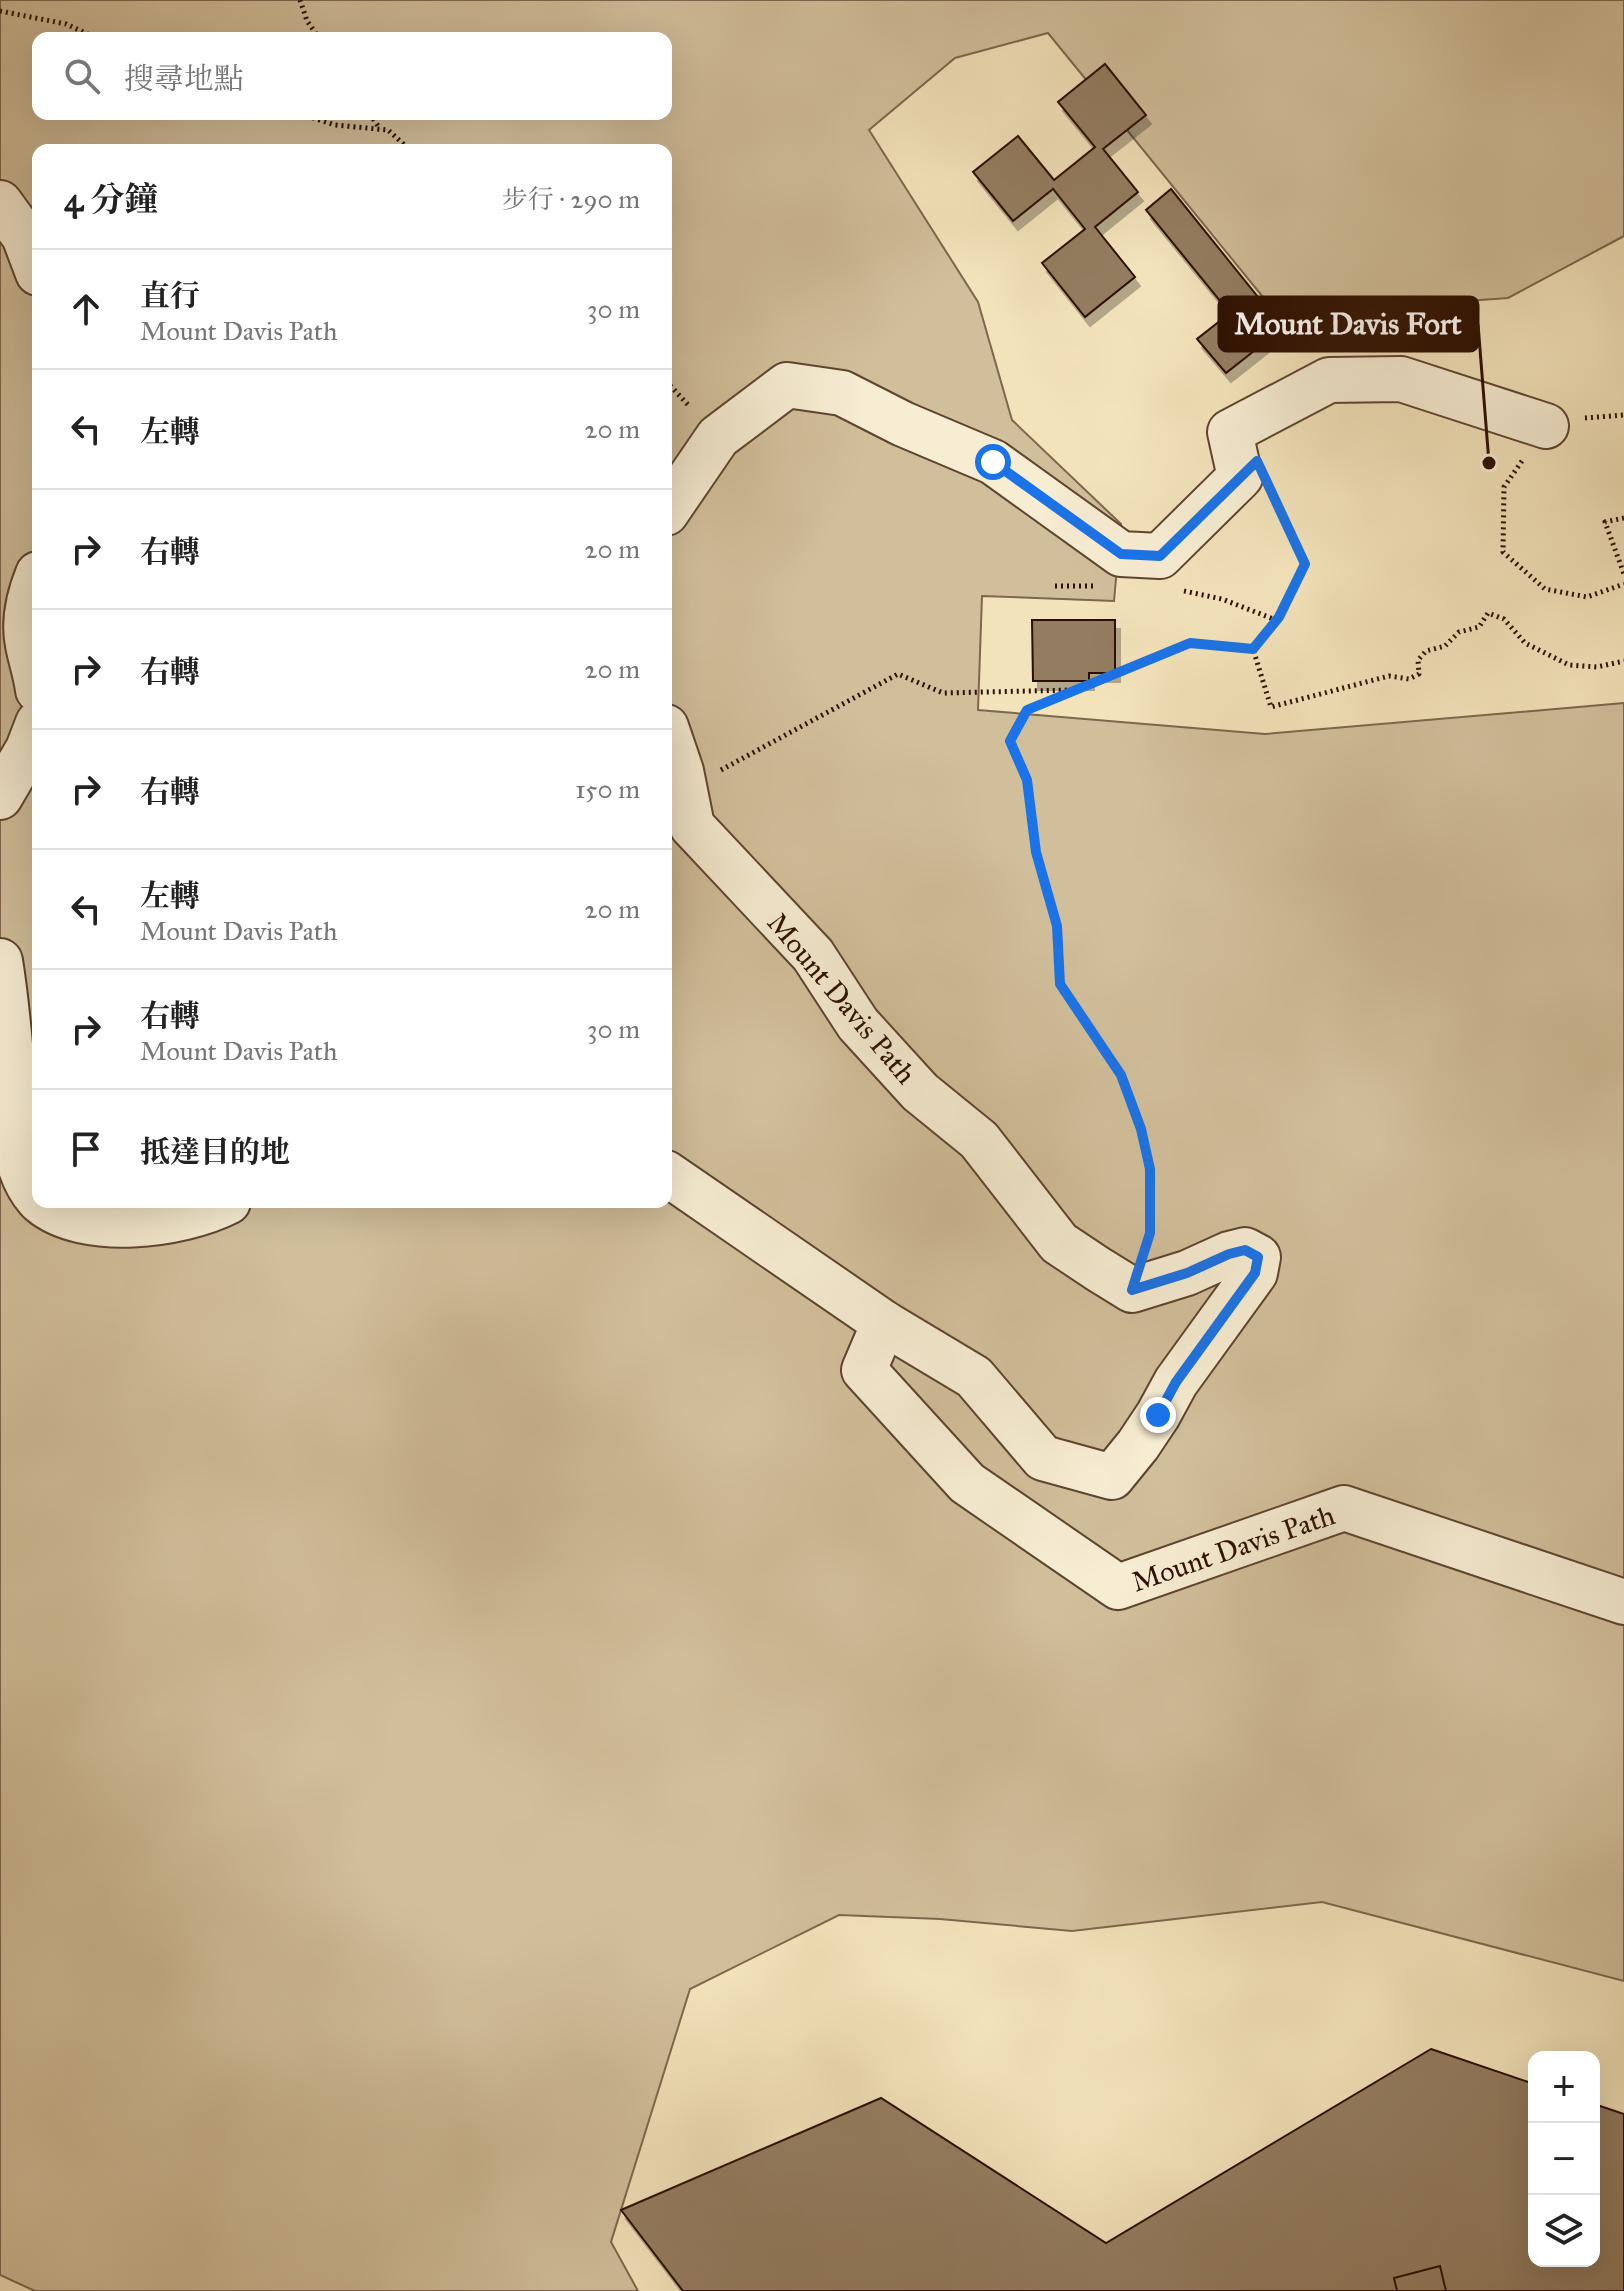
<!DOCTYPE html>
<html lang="zh-TW">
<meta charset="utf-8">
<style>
:root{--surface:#fff;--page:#f6f6f6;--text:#222;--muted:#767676;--line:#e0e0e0}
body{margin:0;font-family:"IM FELL Great Primer","Noto Serif TC",serif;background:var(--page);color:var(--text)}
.controls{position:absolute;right:24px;bottom:24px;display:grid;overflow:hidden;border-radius:16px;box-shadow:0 8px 32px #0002}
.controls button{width:72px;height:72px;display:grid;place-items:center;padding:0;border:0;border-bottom:2px solid var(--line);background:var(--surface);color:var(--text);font:40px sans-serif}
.stop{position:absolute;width:24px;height:24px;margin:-18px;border:6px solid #1a73e8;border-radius:50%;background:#fff}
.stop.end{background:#1a73e8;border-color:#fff;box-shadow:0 2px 8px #0008}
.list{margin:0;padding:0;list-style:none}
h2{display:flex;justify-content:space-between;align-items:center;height:104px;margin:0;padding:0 32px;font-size:34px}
h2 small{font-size:26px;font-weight:400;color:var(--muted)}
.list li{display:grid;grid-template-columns:52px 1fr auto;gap:24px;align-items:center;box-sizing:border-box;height:120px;padding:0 32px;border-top:2px solid var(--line)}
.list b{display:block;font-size:30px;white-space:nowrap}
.list p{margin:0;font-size:26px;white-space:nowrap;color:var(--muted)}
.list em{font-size:26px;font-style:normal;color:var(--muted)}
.icon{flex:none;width:44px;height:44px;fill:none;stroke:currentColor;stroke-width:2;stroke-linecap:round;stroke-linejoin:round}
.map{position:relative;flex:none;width:1624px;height:2291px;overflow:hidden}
.search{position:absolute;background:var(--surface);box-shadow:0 8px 32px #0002;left:32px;top:32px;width:640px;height:88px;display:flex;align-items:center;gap:20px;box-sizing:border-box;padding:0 28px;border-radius:16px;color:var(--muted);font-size:30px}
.panel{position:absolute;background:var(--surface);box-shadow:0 8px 32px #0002;left:32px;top:144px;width:640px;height:1064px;border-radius:16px}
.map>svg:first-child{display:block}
.green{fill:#d1bf9b;stroke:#7e674e;stroke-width:2;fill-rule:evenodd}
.building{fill:#937d61;stroke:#2c0f00;stroke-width:2;filter:url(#shadow)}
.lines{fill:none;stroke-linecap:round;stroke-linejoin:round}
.minor-casing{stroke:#5e442f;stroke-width:48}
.path{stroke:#2c0f00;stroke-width:5;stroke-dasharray:2 4;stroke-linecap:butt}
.minor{stroke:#f7edd3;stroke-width:44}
.route{stroke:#1a73e8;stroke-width:10}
.labels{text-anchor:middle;stroke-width:6;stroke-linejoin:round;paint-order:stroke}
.street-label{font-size:28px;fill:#2c0f00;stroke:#f7edd3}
.leader{fill:none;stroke:#2c0f00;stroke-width:3}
.callout-dot{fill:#2c0f00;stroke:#f7edd3;stroke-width:3}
.callout{fill:#2c0f00;stroke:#2c0f00;stroke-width:3}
.callout-label{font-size:30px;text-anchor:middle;font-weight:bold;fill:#fff}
</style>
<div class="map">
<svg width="1624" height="2291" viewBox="0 0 1624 2291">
<defs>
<filter id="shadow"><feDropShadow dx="5" dy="9" stdDeviation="0" flood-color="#0004"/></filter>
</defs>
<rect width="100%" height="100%" fill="#f3e3bb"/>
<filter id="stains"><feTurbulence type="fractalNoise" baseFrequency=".0025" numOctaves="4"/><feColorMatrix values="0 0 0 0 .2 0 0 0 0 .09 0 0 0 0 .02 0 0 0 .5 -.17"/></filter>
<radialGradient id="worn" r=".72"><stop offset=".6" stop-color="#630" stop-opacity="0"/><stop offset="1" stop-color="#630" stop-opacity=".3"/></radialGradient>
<path class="green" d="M 0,0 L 1624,0 L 1624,236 L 1508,298 L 1326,311 L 1267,302 L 1048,33 L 955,58 L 869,130 L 978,302 L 1012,420 L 1121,524 L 1114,601 L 982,596 L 978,710 L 1265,734 L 1624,703 L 1624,1981 L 1322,1902 L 1072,1931 L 940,1919 L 839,1915 L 690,1989 L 611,2242 L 638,2291 L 35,2291 L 0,2275 ZM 38,38 L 666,38 L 666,114 L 38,114 ZM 38,150 L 666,150 L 666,1202 L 38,1202 Z"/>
<g class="building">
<polygon points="1105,64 1146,115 1103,149 1138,192 1095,227 1135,277 1085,317 1042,263 1085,229 1053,189 1013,221 973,172 1018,136 1054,180 1095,147 1058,102"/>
<polygon points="1171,189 1283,328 1226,373 1197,339 1230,313 1146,210"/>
<polygon points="1032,620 1115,620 1115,673 1089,673 1089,681 1033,681"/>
<polygon points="1431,2049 1534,2084 1534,2261 1594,2261 1594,2104 1624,2114 1624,2291 683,2291 621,2210 881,2098 1106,2243"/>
<polygon points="1440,2266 1446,2291 1397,2291 1394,2278"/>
</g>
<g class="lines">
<defs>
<g id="minor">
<polyline points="0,203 24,236 38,273"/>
<polyline points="666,513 718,437 787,385 842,393 903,424 993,462 1121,554 1160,556 1240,477 1230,432 1329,380 1401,379 1546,426"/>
<path d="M 38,574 C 29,596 23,621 28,645 C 31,660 36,674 38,690"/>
<polyline points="666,727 681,771 692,826 813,955 858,1024 920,1092 979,1140 1059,1243 1098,1269 1132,1290 1187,1273 1229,1254 1245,1250 1258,1257 1255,1273 1176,1382 1158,1415 1138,1445 1112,1477 1043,1458 974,1377 884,1323 666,1173"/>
<polyline points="0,797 28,749 38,723"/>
<path d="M 0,961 C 6,997 9,1032 12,1067 C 15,1112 7,1163 38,1199"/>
<path d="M 41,1202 C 84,1238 181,1226 228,1202"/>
<polyline points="884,1323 864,1370 967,1483 1118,1587 1344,1508 1624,1602"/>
</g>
</defs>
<use href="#minor" class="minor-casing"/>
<g class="path">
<polyline points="300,0 307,21 319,38"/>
<polyline points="0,11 66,24 96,38"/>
<polyline points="283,114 307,116 335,125 388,130 410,150"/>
<polyline points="370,114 380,129"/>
<polyline points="666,381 690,407"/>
<polyline points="1585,418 1624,415"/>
<polyline points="1522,461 1504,487 1503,552 1545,589 1587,597 1624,584"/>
<polyline points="1624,518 1605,522 1624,574"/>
<polyline points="1055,586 1094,586"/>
<polyline points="1184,591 1222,599 1276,620"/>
<polyline points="1253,649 1279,617 1305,564 1274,498"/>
<polyline points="721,770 898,674 943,693 1071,690"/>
<polyline points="1147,1243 1150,1233 1150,1169 1141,1129 1121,1075 1060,984 1057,926 1036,852 1027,780 1010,741 1027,710 1190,643 1253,649 1271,707 1389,676 1409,679 1419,674 1418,660 1426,651 1445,646 1459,632 1479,627 1488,613 1504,619 1525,643 1569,665 1597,667 1624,661"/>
</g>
<use href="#minor" class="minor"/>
</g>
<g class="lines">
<polyline class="route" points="993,462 1121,554 1160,556 1257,461 1305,564 1279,617 1253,649 1190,643 1027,710 1010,741 1027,780 1036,852 1057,926 1060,984 1121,1075 1141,1129 1150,1169 1150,1233 1132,1290 1187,1273 1229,1254 1245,1250 1258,1257 1255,1273 1176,1382 1158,1415"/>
</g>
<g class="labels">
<g class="street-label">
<text transform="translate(842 998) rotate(50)" y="10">Mount Davis Path</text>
<text transform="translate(1233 1548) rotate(-19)" y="10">Mount Davis Path</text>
</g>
</g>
<path class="leader" d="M1489 463L1478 324"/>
<circle class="callout-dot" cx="1489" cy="463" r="8"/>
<rect class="callout" x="1219" y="297" width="259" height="54" rx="8"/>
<g class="callout-label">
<text x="1348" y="334">Mount Davis Fort</text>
</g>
<rect width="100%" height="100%" filter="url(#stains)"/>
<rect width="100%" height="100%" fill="url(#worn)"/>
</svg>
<div class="controls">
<button>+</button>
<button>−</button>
<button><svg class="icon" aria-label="layers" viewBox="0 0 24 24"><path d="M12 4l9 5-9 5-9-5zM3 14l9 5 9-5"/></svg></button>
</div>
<div class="stop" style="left:993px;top:462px"></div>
<div class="stop end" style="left:1158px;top:1415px"></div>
<div class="search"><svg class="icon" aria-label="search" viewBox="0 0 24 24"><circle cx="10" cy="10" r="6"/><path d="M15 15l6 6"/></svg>搜尋地點</div>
<section class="panel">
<h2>4 分鐘<small>步行 · 290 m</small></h2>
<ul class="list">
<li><svg class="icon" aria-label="ahead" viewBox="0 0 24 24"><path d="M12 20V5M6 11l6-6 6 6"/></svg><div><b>直行</b><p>Mount Davis Path</p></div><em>30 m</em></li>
<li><svg class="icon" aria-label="left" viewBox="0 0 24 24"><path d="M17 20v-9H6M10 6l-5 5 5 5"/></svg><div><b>左轉</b></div><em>20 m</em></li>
<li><svg class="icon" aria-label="right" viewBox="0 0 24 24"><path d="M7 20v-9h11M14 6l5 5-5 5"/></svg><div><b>右轉</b></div><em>20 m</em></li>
<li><svg class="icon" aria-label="right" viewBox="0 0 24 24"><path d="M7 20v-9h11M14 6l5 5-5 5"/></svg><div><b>右轉</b></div><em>20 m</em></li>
<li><svg class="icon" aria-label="right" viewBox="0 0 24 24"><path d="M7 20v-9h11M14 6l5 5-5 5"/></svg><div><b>右轉</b></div><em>150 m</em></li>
<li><svg class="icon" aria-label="left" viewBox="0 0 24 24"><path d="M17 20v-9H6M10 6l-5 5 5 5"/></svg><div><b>左轉</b><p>Mount Davis Path</p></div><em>20 m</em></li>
<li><svg class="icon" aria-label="right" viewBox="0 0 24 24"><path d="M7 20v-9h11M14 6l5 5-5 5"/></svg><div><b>右轉</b><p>Mount Davis Path</p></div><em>30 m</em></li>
<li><svg class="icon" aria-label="arrive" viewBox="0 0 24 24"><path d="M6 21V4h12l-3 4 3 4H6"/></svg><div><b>抵達目的地</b></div></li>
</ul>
</section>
</div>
